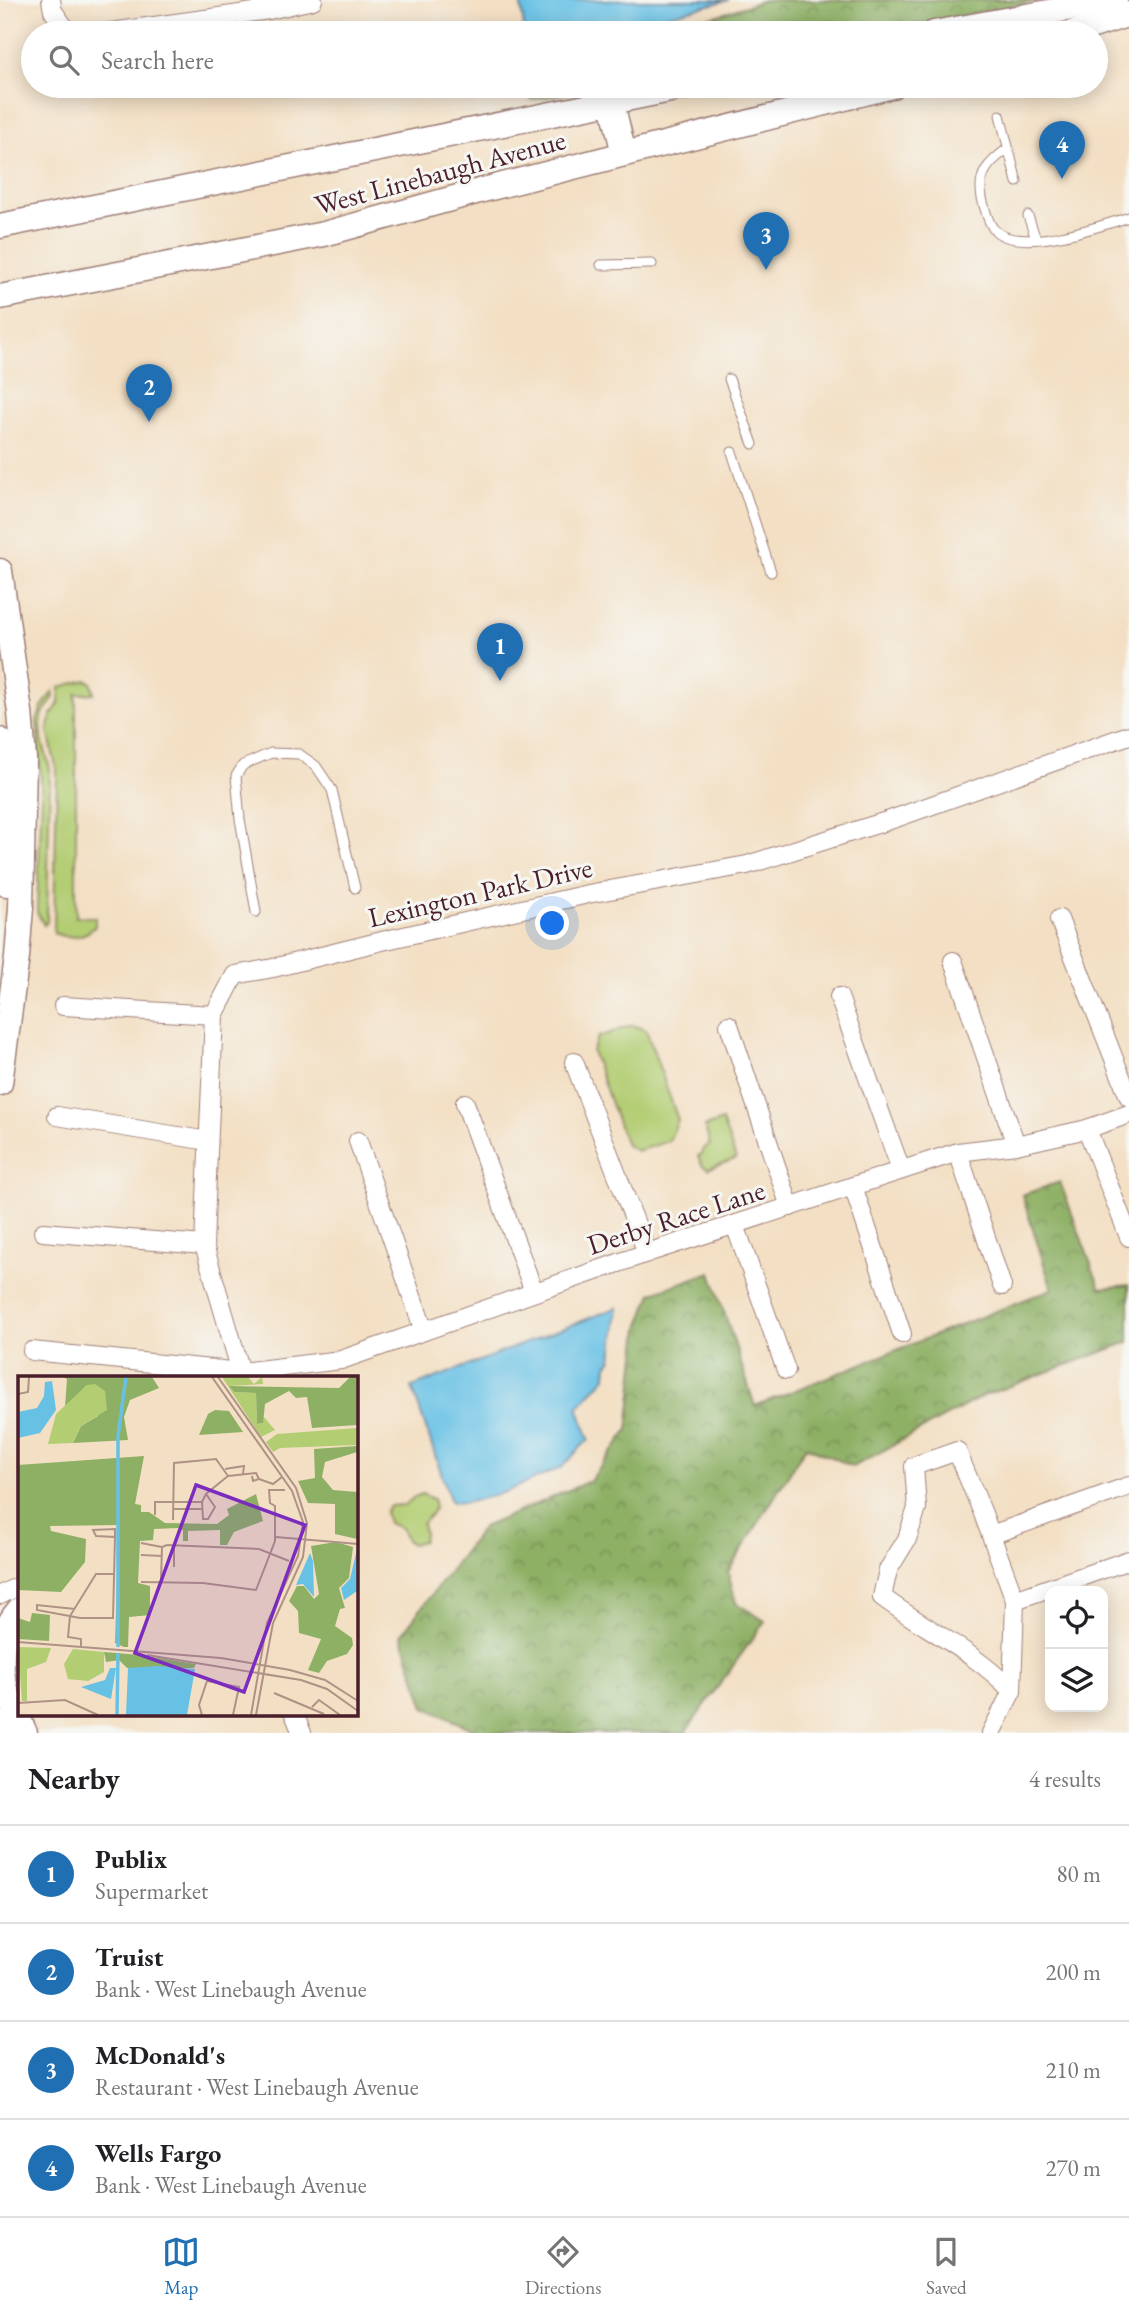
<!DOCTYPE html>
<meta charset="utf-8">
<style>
:root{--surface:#fff;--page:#f2f2f2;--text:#202124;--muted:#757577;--line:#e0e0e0;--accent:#1f6fb2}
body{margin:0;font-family:"EB Garamond",serif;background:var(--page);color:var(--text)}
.controls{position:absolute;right:21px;bottom:21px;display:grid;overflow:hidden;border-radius:14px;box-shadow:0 4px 18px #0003}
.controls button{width:63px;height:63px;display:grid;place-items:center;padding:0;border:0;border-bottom:2px solid var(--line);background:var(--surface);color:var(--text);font:35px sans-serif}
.you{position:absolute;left:553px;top:924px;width:24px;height:24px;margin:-18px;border:5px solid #fff;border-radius:50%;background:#1a73e8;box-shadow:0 0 0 10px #1a73e833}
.badge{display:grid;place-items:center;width:46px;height:46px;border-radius:50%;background:var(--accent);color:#fff;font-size:23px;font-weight:700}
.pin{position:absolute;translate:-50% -58px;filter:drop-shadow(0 2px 4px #0008)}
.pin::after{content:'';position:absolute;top:37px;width:24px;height:21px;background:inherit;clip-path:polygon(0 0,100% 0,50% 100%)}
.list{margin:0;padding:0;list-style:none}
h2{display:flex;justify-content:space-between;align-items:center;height:91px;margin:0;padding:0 28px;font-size:30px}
h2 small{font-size:23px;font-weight:400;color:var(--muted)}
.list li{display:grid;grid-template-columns:46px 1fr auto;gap:21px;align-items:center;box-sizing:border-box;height:98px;padding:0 28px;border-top:2px solid var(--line)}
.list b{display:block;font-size:26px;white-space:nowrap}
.list p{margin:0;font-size:23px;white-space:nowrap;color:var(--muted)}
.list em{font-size:23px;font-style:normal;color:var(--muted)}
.icon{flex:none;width:38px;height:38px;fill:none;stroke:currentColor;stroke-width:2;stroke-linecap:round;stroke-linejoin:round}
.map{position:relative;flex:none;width:1129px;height:1733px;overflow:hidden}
.search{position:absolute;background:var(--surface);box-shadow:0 4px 18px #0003;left:21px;right:21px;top:21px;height:77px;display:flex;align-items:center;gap:18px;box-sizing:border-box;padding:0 24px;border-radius:38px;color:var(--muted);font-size:26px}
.sheet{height:483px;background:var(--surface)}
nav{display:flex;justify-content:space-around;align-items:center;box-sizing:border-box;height:98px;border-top:2px solid var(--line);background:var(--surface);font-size:19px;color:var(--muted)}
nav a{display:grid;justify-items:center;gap:4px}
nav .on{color:var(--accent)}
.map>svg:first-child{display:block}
.green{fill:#b3cd73;stroke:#7e764f;stroke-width:2}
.forest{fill:url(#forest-crowns);stroke:#6c6848;stroke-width:2}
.water{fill:#67c1e5;stroke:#587088;stroke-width:2}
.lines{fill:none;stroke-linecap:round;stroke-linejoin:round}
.lane-casing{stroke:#9e7f77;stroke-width:11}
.street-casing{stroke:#9e7f77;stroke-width:20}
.secondary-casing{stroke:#9e7f77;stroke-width:27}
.lane{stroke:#fff;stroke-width:9}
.street{stroke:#fff;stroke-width:18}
.secondary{stroke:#fff;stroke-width:24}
.labels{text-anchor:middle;stroke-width:6;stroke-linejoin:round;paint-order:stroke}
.street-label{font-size:28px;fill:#4a1f2b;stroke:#f6f6f2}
.inset-river{fill:none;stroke:#67c1e5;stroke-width:3.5}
.inset-road{fill:none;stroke:#af9286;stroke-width:2}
.view{fill:#7b2cbf;fill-opacity:0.15;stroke:#7b2cbf;stroke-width:3.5}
.inset-edge{fill:none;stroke:#4a1f2b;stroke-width:3.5}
</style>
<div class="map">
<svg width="1129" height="1733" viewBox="0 0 1129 1733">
<defs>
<pattern id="forest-crowns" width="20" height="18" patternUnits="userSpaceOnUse" patternTransform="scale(1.75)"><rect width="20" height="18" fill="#8eb065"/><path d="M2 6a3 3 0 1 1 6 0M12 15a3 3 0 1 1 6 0" fill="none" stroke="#768f53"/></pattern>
</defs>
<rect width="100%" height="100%" fill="#f6f6f2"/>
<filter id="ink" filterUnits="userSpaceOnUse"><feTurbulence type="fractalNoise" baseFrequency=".0143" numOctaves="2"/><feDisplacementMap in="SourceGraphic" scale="14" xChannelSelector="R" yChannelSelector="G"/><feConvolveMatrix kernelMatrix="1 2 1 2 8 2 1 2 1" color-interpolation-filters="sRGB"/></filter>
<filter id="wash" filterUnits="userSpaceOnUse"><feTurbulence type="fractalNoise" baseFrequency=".00686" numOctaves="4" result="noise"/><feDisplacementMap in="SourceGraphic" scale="28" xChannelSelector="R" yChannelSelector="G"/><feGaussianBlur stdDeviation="1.57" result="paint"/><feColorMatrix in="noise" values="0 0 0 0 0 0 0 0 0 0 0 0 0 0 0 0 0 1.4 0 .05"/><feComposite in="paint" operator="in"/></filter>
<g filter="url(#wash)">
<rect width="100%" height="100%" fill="#f3dfc3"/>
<g class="green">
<path d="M 86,680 L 91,682 L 94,693 L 76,694 L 76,917 L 95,917 L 95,926 C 84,938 68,939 54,933 L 57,771 L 48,731 L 51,716 L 59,703 L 60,687 Z"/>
<polygon points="53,691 54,697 43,713 41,724 42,739 50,769 47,922 44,925 37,912 37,905 42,798 37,721 42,707"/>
<polygon points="633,1025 646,1030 678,1120 669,1141 637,1151 626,1145 592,1051 598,1037"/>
<polygon points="722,1121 736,1159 708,1169 702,1165 698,1156 702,1154 702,1150 710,1144 705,1127"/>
<path d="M 422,1494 L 433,1499 C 438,1511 429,1516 422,1524 L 424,1533 L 423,1541 L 412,1544 L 406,1540 L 401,1528 L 388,1523 L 385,1512 L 389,1506 L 405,1505 L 414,1497 Z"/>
</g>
<g class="forest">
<polygon points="764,0 1044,0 871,33 645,33 719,15"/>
<polygon points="540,86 605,86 532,100 526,91 540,89"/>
<polygon points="1060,1182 1100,1288 1129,1285 1129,1342 983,1396 853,1467 806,1446 728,1572 736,1603 765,1621 685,1733 480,1733 425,1707 401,1635 483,1527 590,1481 628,1430 639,1328 652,1293 711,1272 755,1406 1052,1289 1022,1195"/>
</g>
<g class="water">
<polygon points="520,0 729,0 599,33 525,33"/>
<polygon points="618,1307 612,1359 607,1365 606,1377 578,1407 589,1439 561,1468 505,1492 466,1503 451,1502 412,1387"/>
</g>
</g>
<g filter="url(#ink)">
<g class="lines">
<defs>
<g id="lane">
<polyline points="1000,115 1017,182"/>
<path d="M 1007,149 C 990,162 977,173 982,198 C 984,206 988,222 993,228 C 1014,256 1101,226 1129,217"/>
<polyline points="1028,216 1036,239"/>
<polyline points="601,265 652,264"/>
<polyline points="729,379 753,444"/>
<polyline points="732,452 771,572"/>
<polyline points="256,912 240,819 236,776 243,765 271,753 299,754 316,766 332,790 355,888"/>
</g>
<g id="street">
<polyline points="51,0 53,11 67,31 79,33"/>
<polyline points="104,33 269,10 313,0"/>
<polyline points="1059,919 1129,1097"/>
<polyline points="953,961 1016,1145"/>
<polyline points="839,997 901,1170"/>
<polyline points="63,1006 214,1015"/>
<polyline points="729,1025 790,1207"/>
<polyline points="574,1062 647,1253"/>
<polyline points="465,1103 534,1292"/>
<polyline points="57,1116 208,1141"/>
<polyline points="1087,1129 1129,1237"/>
<polyline points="358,1141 424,1331"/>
<polyline points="958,1152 1002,1286"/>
<polyline points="853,1186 902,1334"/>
<polyline points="735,1225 786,1370"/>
<polyline points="43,1232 204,1245"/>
<polyline points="32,1351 241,1372 341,1360 647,1253 958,1152 1016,1145 1087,1129 1129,1114"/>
<polyline points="240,1378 241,1372 204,1245 214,1015 235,975 273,968 382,941 588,894 747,865 893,819 1129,735"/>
<polyline points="991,1535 1129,1486"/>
<polyline points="0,1595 19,1586"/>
<path d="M 1012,1691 C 975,1652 925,1629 882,1597 L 888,1570 L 907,1539 L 917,1508 L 914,1466 L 957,1451 L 982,1511 L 1015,1600"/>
<polyline points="294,1714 302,1733"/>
<polyline points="991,1733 1012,1691 1015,1600 1129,1560"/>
</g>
<g id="secondary">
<polyline points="934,33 1115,0"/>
<polyline points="1072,33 1129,14"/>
<polyline points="612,103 624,154"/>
<polyline points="0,226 690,86"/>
<polyline points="0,297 324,234 483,190 892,86"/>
<polyline points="0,571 20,712 24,759 21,908 17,957 0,1083"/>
<polyline points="0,740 3,764 6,884"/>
<polyline points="0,1666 7,1693 25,1733"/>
<path d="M 2,1672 C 1,1648 2,1629 19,1610"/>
<polyline points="0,1723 5,1733"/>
</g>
</defs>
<use href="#lane" class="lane-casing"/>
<use href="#street" class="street-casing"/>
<use href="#secondary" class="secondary-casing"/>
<use href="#lane" class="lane"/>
<use href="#street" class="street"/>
<use href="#secondary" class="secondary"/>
</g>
</g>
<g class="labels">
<g class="street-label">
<text transform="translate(440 172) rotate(-15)" y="10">West Linebaugh Avenue</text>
<text transform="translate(480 892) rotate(-13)" y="10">Lexington Park Drive</text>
<text transform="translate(676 1217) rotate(-18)" y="10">Derby Race Lane</text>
</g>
</g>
<g transform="translate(18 1376)">
<rect width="340" height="340" fill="#f3dfc3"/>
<path d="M 204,1 L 230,1 L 236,8 L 244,1 L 245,8 L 211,10 L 216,16 L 238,17 L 239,48 L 245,47 L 245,40 L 257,54 L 243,61 ZM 339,52 L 339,69 L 262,72 L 255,76 L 248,66 L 259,58 Z" fill="#b3cd73"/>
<path d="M 45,1 L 134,1 L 141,12 L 112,24 L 106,41 L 110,64 L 55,67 L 63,50 L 80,40 L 69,9 L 47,31 L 49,3 ZM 332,1 L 339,1 L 339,49 L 294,52 L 289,21 L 278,22 L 271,15 L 247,28 L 245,47 L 239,48 L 238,17 L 216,16 L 211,10 L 321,12 ZM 197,34 L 211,35 L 225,56 L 181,59 L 190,38 ZM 339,70 L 339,76 L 307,86 L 304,101 L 315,114 L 339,116 L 339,163 L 317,158 L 317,128 L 290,127 L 280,105 L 297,102 L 296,73 ZM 126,80 L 117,128 L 123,129 L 123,136 L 131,136 L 147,147 L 199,148 L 211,139 L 209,133 L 238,118 L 245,145 L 216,156 L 209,169 L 202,169 L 202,154 L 170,155 L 170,165 L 165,165 L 165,154 L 160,152 L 136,153 L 135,164 L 122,165 L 120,207 L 132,210 L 132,239 L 111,241 L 110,271 L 106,271 L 97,267 L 101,149 L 32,150 L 33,155 L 68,163 L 67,186 L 43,216 L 0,214 L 0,89 ZM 318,166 L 335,171 L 331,202 L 321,212 L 327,232 L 322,233 L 317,250 L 334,262 L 335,269 L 329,278 L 309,285 L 301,297 L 290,294 L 303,263 L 281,257 L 280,235 L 271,225 L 279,210 L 286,210 L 296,223 L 301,218 L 293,170 ZM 14,237 L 32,239 L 31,265 L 0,263 L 0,242 L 12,246 ZM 86,276 L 122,279 L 178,288 L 176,292 L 109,292 L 101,284 L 88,286 Z" fill="#8eb065"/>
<path d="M 77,8 L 87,15 L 89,34 L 63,50 L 55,67 L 30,68 L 38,38 L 69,9 ZM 0,271 L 33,272 L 28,286 L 9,293 L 9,325 L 4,325 ZM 55,273 L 86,276 L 86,296 L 70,305 L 50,303 L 46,288 Z" fill="#b3cd73"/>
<path d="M 34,5 L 38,34 L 22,57 L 0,62 L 0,36 L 19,32 L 26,20 L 27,6 ZM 339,173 L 339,215 L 326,224 L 323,212 L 332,203 ZM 292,177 L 295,185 L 296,221 L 285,208 L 278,209 ZM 140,290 L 177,293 L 169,339 L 108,339 L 110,292 ZM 92,292 L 98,292 L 93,323 L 63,311 L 87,304 Z" fill="#67c1e5"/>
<path class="inset-river" d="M 100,271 L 100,60 L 108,1M 99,339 L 100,277"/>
<path class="inset-road" d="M 194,1 L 274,115 L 285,146 L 280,180 L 249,247 L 233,339M 200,1 L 278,112 L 289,147 L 285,181 L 255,247 L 238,339M 0,18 L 10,16 L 11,1M 207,93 L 226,90 L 225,98M 241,103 L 255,108 L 264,101M 184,126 L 185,143 L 190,143 L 197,131 L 188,118M 155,133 L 184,133M 137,139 L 137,126 L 184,126 L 188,118 L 210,100 L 238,97 L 241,103 L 235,105 L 234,100M 155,144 L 156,87 L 198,83 L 210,100M 258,161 L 340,168M 123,167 L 144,171M 149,169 L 241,173 L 271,185M 156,169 L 156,191M 123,179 L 144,180M 143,205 L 144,171 L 149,169M 123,206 L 185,207 L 238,214 L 257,165 L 257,130 L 252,127 L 251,114 L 267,114M 57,233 L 19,229 L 19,234 L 62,242 L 95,242 L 97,161 L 78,160 L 75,154 L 97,153 L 97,161M 0,266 L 203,282 L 272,294 L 307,304 L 340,325M 63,272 L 63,263 L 50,261 L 52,240 L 78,198 L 96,198M 129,279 L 283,304 L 309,313 L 340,335M 256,317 L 306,338M 0,327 L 47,324 L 80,339M 294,331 L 301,324 L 322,339M 184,339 L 181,329 L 189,305 L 221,311 L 215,339"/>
<path class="view" d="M 178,109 L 287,149 L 226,316 L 117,277 Z"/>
<rect width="340" height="340" class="inset-edge"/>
</g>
</svg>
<div class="controls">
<button><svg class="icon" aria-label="locate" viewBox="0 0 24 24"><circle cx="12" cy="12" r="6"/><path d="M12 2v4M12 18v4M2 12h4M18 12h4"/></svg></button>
<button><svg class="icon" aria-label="layers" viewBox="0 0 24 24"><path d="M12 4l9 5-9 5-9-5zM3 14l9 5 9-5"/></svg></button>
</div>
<div class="you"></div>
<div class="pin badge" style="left:500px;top:681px">1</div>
<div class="pin badge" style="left:149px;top:422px">2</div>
<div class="pin badge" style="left:766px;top:270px">3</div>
<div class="pin badge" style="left:1062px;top:179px">4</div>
<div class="search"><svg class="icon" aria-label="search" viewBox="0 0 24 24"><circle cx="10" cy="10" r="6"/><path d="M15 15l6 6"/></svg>Search here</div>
</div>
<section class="sheet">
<h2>Nearby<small>4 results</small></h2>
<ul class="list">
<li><span class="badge">1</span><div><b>Publix</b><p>Supermarket</p></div><em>80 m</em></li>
<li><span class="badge">2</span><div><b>Truist</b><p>Bank · West Linebaugh Avenue</p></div><em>200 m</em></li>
<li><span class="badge">3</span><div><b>McDonald's</b><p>Restaurant · West Linebaugh Avenue</p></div><em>210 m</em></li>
<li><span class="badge">4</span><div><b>Wells Fargo</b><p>Bank · West Linebaugh Avenue</p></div><em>270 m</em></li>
</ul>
</section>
<nav>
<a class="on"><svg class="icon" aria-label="map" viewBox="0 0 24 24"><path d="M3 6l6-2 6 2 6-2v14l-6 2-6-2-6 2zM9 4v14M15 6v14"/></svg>Map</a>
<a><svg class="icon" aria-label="directions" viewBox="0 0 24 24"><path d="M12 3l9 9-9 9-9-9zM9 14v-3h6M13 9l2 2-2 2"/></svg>Directions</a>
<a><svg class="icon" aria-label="saved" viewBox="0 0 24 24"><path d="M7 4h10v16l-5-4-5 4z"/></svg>Saved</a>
</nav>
